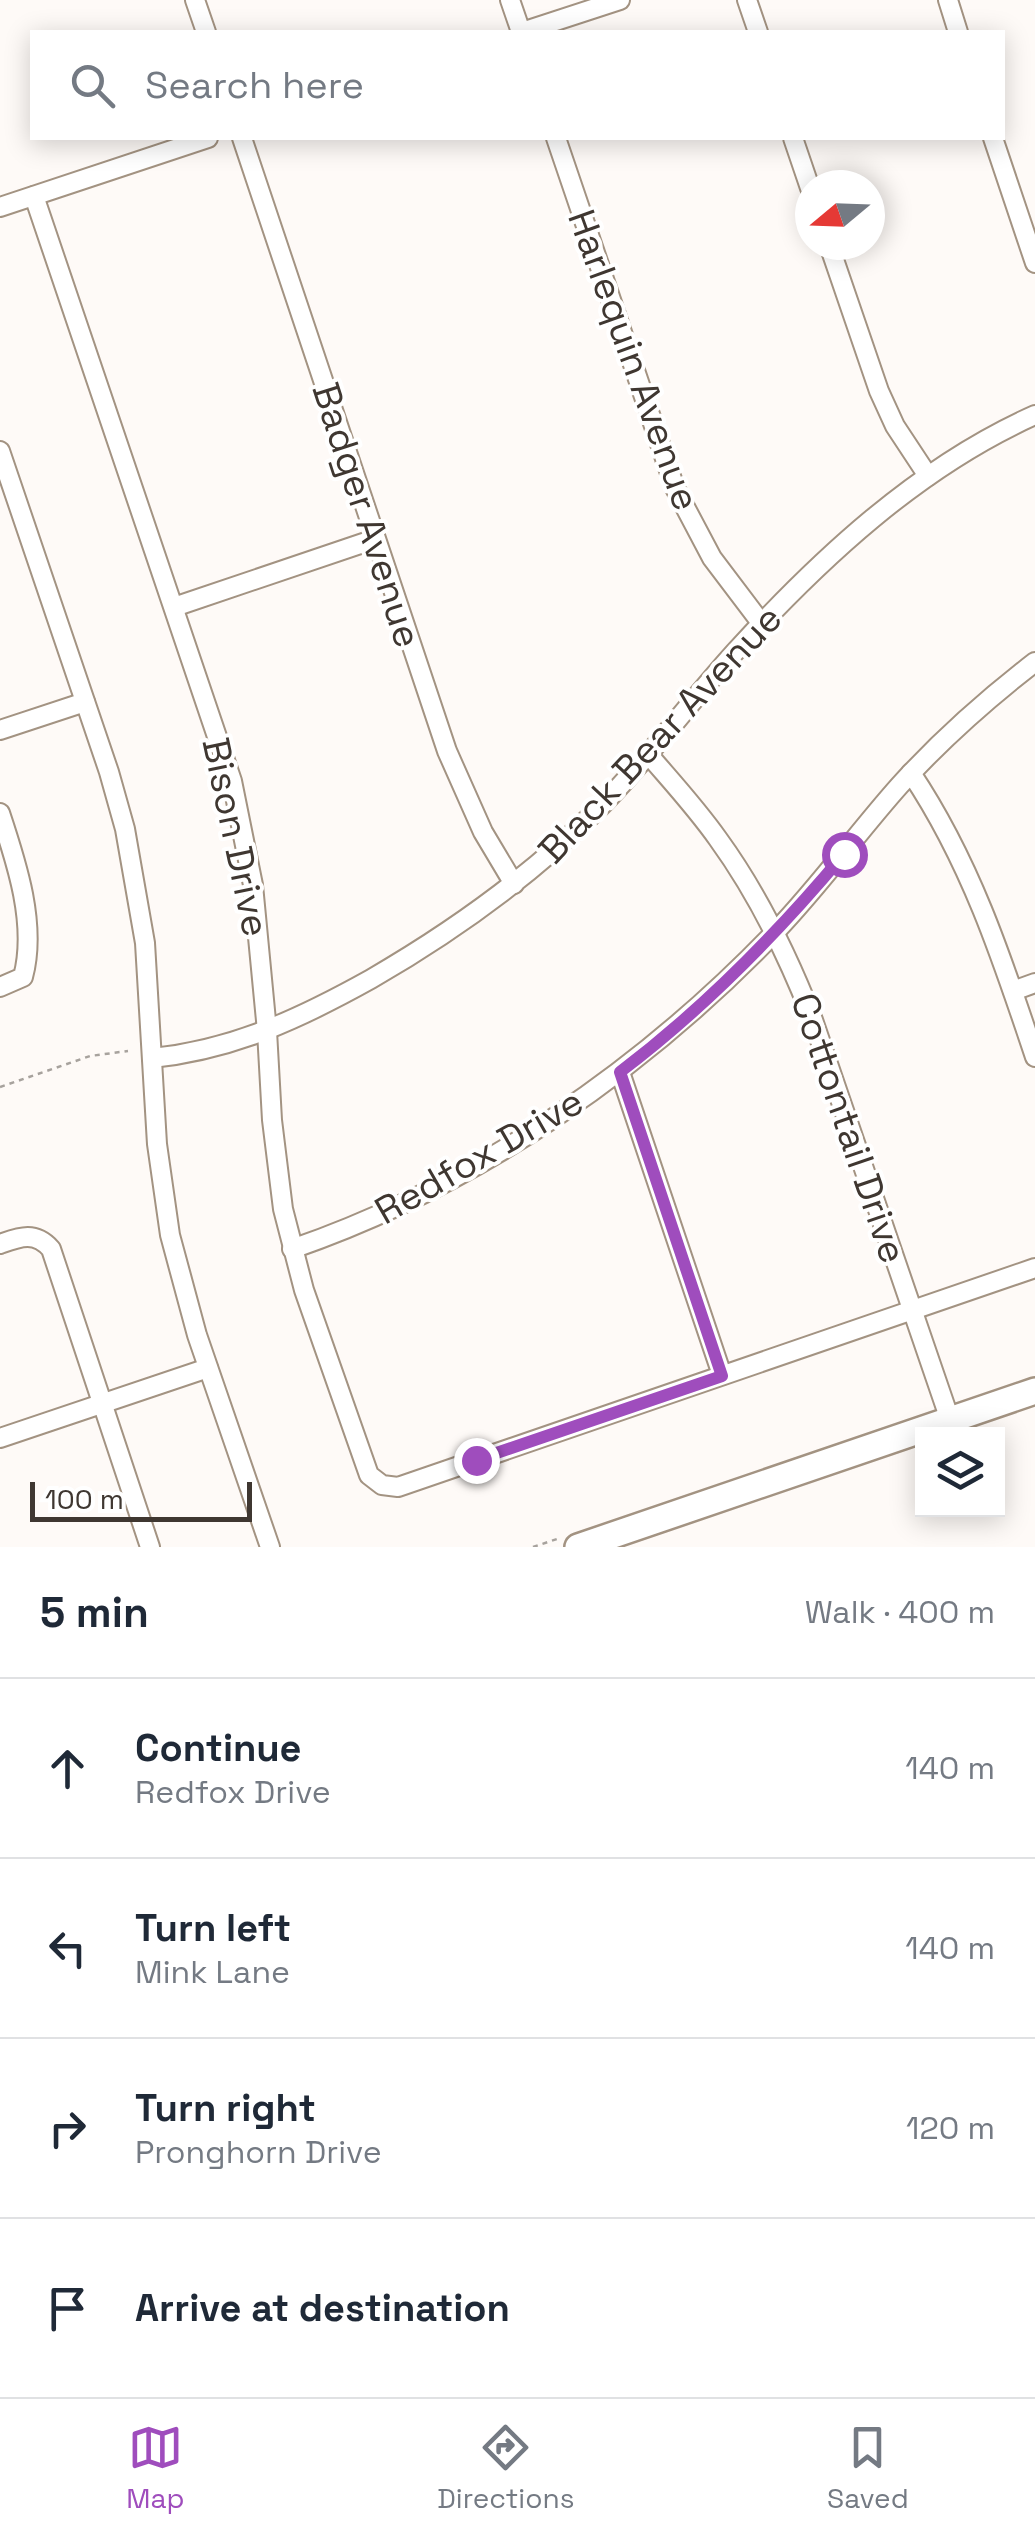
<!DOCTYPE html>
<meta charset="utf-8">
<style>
:root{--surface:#fff;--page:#f2f2f3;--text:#1f2937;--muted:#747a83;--line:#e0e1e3;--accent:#9f4dbd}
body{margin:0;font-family:"Space Grotesk",sans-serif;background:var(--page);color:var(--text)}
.controls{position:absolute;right:30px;bottom:30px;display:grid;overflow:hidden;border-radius:0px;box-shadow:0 5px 25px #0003}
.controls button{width:90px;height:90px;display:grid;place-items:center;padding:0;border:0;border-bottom:2px solid var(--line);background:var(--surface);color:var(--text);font:50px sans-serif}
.compass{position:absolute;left:795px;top:170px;width:90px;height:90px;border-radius:50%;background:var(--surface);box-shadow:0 5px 25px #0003;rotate:251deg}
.scale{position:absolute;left:30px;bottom:25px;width:222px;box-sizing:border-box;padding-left:10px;border:5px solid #3f3731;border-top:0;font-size:28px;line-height:35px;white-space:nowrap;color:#3f3731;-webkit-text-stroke:8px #fff;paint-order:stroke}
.stop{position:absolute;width:30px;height:30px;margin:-22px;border:8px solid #9f4dbd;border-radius:50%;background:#fff}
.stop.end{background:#9f4dbd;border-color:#fff;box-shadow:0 2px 10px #0008}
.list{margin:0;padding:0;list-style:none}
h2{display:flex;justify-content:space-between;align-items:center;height:130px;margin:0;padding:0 40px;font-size:42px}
h2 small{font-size:32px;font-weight:400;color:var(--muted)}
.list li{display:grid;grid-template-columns:65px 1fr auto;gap:30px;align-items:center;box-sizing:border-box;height:180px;padding:0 40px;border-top:2px solid var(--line)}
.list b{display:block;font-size:38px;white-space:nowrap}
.list p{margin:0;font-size:32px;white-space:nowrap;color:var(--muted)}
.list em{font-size:32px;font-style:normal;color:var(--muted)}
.icon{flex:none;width:55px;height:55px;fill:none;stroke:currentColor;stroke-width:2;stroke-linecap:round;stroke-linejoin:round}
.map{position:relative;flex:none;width:1035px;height:1547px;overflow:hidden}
.search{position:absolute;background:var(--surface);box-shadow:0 5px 25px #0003;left:30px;right:30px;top:30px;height:110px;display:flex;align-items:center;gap:25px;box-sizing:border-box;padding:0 35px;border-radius:0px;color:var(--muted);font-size:38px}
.sheet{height:850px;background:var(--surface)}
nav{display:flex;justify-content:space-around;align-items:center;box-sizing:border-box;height:140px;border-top:2px solid var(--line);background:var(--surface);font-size:28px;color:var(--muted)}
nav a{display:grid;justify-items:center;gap:5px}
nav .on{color:var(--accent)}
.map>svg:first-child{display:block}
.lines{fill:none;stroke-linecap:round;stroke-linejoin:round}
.street-casing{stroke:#a39382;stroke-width:22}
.secondary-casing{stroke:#a39382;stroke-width:30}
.path{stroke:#a7a29d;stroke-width:2.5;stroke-dasharray:5 5;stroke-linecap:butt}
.street{stroke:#fff;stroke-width:18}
.secondary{stroke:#fff;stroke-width:25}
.route{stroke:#9f4dbd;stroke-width:12}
.labels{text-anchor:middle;stroke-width:8;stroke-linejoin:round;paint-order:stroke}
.street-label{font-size:38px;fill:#3f3731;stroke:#fff}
</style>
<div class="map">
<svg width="1035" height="1547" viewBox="0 0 1035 1547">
<rect width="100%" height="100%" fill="#fefaf7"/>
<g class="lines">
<defs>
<g id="street">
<polyline points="195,0 206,32"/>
<polyline points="510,0 521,32"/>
<polyline points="747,0 758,32"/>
<polyline points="948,0 958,32"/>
<polyline points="522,32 620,0"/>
<polyline points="242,138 447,751 483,832 514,884"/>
<polyline points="556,138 675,488 712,558 762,624"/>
<polyline points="793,138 810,188"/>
<polyline points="993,138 1035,263"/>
<polyline points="34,196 232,781 253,885 267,1031 272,1120 283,1209 304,1290 369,1475 382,1485 398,1487 1035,1268"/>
<polyline points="0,207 208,138"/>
<polyline points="829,245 879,391 895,426 928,476"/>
<polyline points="0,451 109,772 125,829 145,943 157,1144 170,1235 197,1335 270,1547"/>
<polyline points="174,607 375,539"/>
<polyline points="0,730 85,702"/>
<path d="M 648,754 C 672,782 697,809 718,839 C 758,894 788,956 813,1020 L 950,1420"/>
<path d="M 911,773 C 970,861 1002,958 1035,1057"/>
<path d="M 0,813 C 17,864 37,925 23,977 L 0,987"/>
<polyline points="1013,991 1035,983"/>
<path d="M 152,1058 C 233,1050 301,1018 371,979 C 454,931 532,875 600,807 C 648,759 689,703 734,653 C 820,559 918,467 1035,415"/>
<polyline points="620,1072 722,1375"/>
<path d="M 0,1244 C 20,1237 35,1231 51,1249 L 150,1547"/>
<path d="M 292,1249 C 477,1185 643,1070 777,930 C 821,884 858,832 900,785 C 941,740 987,699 1035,662"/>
<polyline points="0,1438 208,1368"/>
</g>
<polyline id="secondary" points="578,1547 1035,1391"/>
</defs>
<use href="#street" class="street-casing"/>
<use href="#secondary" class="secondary-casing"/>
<g class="path">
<polyline points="0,1087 90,1056 128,1051"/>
<polyline points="533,1547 560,1538"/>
</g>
<use href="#street" class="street"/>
<use href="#secondary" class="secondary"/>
</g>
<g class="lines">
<path class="route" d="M 476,1460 L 722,1376 L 620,1072 C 702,1010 777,934 844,854"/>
</g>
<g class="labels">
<g class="street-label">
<text transform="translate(634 360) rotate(70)" y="13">Harlequin Avenue</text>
<text transform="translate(367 515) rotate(72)" y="13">Badger Avenue</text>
<text transform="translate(660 734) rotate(-47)" y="13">Black Bear Avenue</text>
<text transform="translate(236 837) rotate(78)" y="13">Bison Drive</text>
<text transform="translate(849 1128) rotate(71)" y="13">Cottontail Drive</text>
<text transform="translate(479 1156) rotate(-30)" y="13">Redfox Drive</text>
</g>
</g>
</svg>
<div class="controls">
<button><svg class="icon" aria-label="layers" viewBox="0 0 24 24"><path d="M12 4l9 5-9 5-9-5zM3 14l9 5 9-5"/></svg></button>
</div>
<svg class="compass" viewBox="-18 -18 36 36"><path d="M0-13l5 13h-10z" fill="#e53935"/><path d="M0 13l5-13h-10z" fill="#747a83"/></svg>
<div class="scale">100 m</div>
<div class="stop" style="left:844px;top:854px"></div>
<div class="stop end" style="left:476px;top:1460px"></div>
<div class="search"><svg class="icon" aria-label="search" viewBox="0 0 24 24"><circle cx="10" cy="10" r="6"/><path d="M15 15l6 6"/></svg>Search here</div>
</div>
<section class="sheet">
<h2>5 min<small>Walk · 400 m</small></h2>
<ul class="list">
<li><svg class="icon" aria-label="ahead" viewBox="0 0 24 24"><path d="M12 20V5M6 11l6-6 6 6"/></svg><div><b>Continue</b><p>Redfox Drive</p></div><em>140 m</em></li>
<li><svg class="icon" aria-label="left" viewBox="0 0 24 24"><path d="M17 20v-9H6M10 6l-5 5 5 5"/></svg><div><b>Turn left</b><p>Mink Lane</p></div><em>140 m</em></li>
<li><svg class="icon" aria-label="right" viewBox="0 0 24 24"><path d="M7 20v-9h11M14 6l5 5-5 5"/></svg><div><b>Turn right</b><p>Pronghorn Drive</p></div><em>120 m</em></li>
<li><svg class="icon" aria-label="arrive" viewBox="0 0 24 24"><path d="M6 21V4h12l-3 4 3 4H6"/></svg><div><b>Arrive at destination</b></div></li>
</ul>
</section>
<nav>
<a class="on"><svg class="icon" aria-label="map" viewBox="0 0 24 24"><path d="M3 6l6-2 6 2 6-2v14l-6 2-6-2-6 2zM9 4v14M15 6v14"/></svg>Map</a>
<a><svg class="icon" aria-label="directions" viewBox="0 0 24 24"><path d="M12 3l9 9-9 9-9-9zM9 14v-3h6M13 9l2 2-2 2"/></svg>Directions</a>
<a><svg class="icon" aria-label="saved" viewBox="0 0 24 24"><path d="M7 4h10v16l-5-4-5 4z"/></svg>Saved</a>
</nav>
